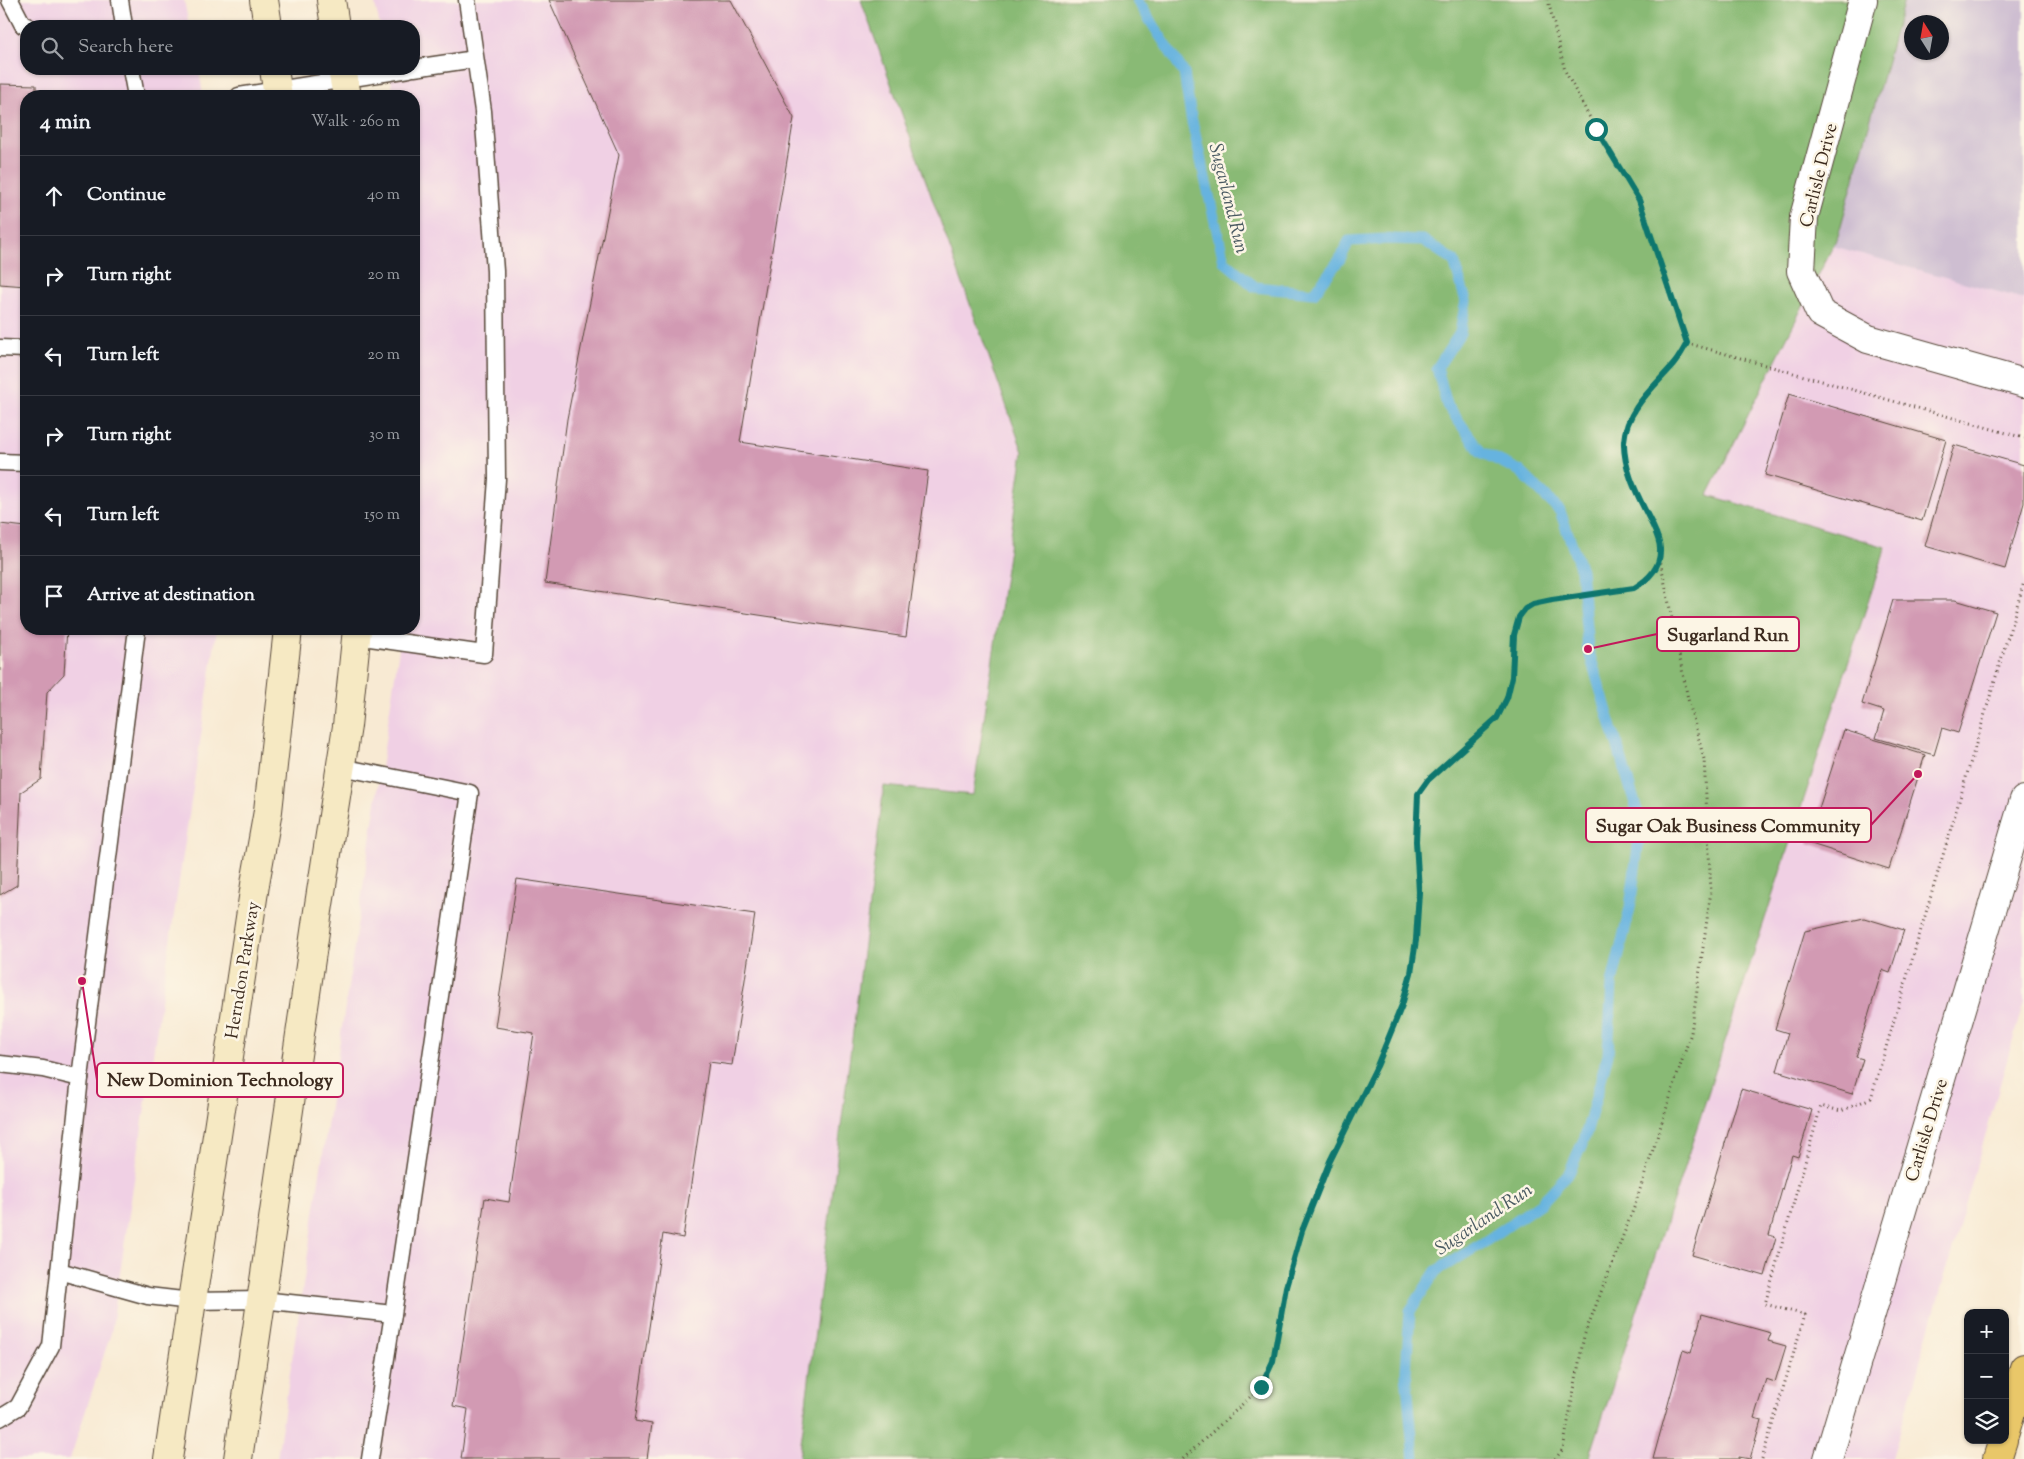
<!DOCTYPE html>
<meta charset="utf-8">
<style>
:root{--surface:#171b24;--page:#242831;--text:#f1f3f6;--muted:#9ea1a6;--line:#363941}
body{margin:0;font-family:"Sorts Mill Goudy",serif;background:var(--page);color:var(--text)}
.controls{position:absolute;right:15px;bottom:15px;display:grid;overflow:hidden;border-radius:10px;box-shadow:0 1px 4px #0004}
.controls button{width:45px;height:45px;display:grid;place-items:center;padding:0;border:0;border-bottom:1px solid var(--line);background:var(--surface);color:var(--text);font:25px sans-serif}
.compass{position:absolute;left:1904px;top:15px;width:45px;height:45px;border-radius:50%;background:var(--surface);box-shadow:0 1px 4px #0004;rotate:349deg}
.stop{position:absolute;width:15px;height:15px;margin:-11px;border:4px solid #0f766e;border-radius:50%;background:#fff}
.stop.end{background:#0f766e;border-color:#fff;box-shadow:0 1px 5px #0008}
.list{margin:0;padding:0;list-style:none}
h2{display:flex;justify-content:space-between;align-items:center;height:65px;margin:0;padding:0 20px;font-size:21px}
h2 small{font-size:16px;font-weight:400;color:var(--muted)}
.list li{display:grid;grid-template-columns:32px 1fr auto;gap:15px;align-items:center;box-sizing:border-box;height:80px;padding:0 20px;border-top:1px solid var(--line)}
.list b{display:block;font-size:19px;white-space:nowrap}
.list em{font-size:16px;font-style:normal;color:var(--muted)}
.icon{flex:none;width:28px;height:28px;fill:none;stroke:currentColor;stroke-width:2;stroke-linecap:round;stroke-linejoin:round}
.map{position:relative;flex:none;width:2024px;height:1459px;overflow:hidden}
.search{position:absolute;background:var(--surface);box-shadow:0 1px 4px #0004;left:20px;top:20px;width:400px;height:55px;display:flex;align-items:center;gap:12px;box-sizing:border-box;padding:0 18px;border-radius:20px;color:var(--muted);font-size:19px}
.panel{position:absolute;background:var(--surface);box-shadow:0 1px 4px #0004;left:20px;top:90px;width:400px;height:545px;border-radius:20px}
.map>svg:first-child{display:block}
.built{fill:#f0d0e4}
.industrial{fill:#cebed1;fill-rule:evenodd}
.forest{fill:#89ba74;stroke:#627249}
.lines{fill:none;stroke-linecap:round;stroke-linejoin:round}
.stream{stroke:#66b3df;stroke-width:11}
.building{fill:#d29ab3}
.lane-casing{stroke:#574739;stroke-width:19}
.street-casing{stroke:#574739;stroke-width:30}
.secondary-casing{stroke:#574739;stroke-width:30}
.highway-casing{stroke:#574739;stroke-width:30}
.path{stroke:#574739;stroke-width:3;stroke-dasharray:1 4;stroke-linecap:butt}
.lane{stroke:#fff;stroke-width:16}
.street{stroke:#fff;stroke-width:28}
.secondary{stroke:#f6e9c3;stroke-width:28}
.highway{stroke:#e9c769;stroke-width:28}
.route{stroke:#0f766e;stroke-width:6}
.labels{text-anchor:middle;stroke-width:5;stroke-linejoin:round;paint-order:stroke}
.street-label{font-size:18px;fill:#3b2a1e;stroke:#fcf5e5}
.water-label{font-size:19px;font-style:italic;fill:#4a5a62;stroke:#fcf5e5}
.leader{fill:none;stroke:#c2185b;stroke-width:2}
.callout-dot{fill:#c2185b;stroke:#fcf5e5;stroke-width:2}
.callout{fill:#fcf5e5;stroke:#c2185b;stroke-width:2}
.callout-label{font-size:19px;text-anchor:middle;font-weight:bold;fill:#3b2a1e}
</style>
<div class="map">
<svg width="2024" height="1459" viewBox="0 0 2024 1459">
<rect width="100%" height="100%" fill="#fcf5e5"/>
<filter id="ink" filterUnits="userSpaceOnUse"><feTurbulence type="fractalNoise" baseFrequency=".02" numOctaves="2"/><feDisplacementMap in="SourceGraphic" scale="10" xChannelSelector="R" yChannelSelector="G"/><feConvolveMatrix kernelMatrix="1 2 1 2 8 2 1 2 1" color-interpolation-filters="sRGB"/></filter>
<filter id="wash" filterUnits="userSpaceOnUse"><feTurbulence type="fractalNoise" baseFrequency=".0096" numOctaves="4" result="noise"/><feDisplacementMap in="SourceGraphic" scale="20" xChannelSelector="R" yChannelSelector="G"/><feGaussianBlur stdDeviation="1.12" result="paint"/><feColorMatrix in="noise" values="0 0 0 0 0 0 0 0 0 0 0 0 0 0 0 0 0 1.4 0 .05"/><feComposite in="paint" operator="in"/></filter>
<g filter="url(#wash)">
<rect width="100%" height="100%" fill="#f8ead3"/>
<g class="built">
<polygon points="0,0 184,0 189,26 26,26 26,69 199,69 203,96 26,96 26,629 217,629 111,1333 70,1459 0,1459"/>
<polygon points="374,0 907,0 1046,483 859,1459 277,1459 402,629 414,629 414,96 394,96 389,69 414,69 414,26 380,26"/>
<polygon points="1838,236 2024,291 2024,1001 1892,1459 1589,1459 1886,548 1707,496"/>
</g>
<path class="industrial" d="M 1904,0 L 2024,0 L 2024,299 L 1833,246 ZM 1912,22 L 1942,22 L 1942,52 L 1912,52 Z"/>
<polygon class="forest" points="861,0 1904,0 1838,236 1708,495 1886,547 1589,1459 799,1459 884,786 973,795 1023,452"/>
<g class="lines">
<polyline class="stream" points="1137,0 1184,73 1191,117 1224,261 1255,287 1314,293 1340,259 1349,241 1388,239 1423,240 1454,261 1466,301 1460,333 1437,368 1447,405 1481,452 1520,471 1560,511 1581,570 1588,649 1641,823 1630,908 1612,983 1608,1054 1585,1137 1569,1173 1541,1203 1483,1243 1436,1271 1410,1311 1406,1372 1414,1459"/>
</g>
<g id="blocks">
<g class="building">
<polygon points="549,0 731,0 794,118 740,442 928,471 906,637 545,583 567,419 619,155"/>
<polygon points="0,84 36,85 36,96 26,96 26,286 0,284"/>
<polygon points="1789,394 1946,440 1922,521 1765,475"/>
<polygon points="1954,445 2024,465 2024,503 2005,569 1925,546"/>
<polygon points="0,524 26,527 26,629 67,629 64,674 47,692 41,779 21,792 17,885 0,895"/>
<polygon points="1893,600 1955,600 1996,612 1958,733 1942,728 1934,755 1876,738 1884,711 1862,704"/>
<polygon points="1844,730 1925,755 1889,869 1808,843"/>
<polygon points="517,879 755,914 732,1065 709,1062 683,1238 663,1234 635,1421 652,1424 647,1459 461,1459 468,1409 453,1406 485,1198 509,1202 534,1033 495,1027"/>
<polygon points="1864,918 1904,930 1890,973 1882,970 1856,1057 1863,1059 1852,1094 1777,1071 1788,1033 1775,1029 1805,931"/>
<polygon points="1741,1089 1812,1110 1798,1157 1792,1155 1769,1235 1776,1237 1765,1276 1692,1255"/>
<polygon points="1702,1314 1771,1333 1768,1341 1786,1346 1775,1382 1766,1379 1754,1418 1761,1420 1750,1459 1739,1457 1739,1459 1653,1459 1683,1350 1691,1353"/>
</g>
</g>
</g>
<g filter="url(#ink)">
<use href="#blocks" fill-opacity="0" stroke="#574739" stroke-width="1"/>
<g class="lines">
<defs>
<g id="lane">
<polyline points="10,0 23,25 27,26"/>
<polyline points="120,0 124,26"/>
<polyline points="414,68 475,59"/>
<polyline points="131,69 136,96"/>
<polyline points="239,96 409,69"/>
<polyline points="0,348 26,349"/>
<polyline points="0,462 26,463"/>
<polyline points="356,636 484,654 497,479 495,271 483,111 467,0"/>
<polyline points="0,1064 43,1069 80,1078 137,629"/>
<polyline points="59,1271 148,1296 191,1301 262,1300 393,1314 470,793 341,767"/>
<polyline points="0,1418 18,1407 51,1346 80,1078"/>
<polyline points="370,1459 393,1314"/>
</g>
<g id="street">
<polyline points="1863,0 1804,217 1801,271 1820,313 1868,339 2024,383"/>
<polyline points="1828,1459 2024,800"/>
</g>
<g id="secondary">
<polyline points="264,0 268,26"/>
<polyline points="331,0 335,26"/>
<polyline points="274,69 278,96"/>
<polyline points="342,69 347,96"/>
<polyline points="168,1459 256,878 268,811 288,629"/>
<polyline points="238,1459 318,911 347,726 357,629"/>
</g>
<g id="highway">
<polyline points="2005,1432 2024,1368"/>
<polyline points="1997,1459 2003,1440"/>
</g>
</defs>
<use href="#lane" class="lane-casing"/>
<use href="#street" class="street-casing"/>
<use href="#secondary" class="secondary-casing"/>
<use href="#highway" class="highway-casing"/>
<g class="path">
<polyline points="1687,343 2024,438"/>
<path d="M 1183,1459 L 1261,1387 L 1273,1361 L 1286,1287 L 1301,1231 L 1330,1161 L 1377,1066 L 1402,1005 L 1411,973 L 1416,940 L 1419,892 L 1416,841 L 1418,794 L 1428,780 L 1497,718 L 1507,698 L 1512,677 L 1514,635 L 1519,617 L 1525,609 L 1533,604 L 1552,600 L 1634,588 C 1648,580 1661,567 1660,549 C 1660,539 1654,529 1650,520 C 1638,496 1623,469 1624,441 C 1626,407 1657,387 1675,362 C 1680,356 1683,349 1687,343 L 1639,200 L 1596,129 L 1565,71 L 1548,0"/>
<polyline points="1555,1459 1563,1449 1584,1336 1635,1205 1691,1033 1711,891 1704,759 1688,699 1660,559"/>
<polyline points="1762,1459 1805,1315 1765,1304 1821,1106 1841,1111 1871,1098 2024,582"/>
</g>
<use href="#lane" class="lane"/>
<use href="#street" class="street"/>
<use href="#secondary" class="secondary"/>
<use href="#highway" class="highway"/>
</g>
</g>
<g class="lines" filter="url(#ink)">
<path class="route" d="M 1261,1387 L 1273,1361 L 1286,1287 L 1302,1231 L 1330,1161 L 1377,1066 L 1402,1005 L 1411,973 L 1416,940 L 1419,892 L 1416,841 L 1418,794 L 1428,780 L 1497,718 L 1507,698 L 1512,677 L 1514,635 L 1519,617 L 1525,609 L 1533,604 L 1552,600 L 1634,588 C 1648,580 1661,567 1660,549 C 1660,539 1654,529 1650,520 C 1638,496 1623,469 1624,441 C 1626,410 1654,387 1673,365 C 1679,358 1683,350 1687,343 L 1639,200 L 1596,129"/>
</g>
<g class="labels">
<g class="street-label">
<text transform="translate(1818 175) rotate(-76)" y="6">Carlisle Drive</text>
<text transform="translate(242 970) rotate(-81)" y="6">Herndon Parkway</text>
<text transform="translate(1926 1130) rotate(-73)" y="6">Carlisle Drive</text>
</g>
<g class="water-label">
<text transform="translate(1230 198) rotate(76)" y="7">Sugarland Run</text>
<text transform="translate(1483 1218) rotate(-34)" y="7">Sugarland Run</text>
</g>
</g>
<path class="leader" d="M1588 649L1657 634M1918 774L1871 825M82 981L97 1080"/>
<g class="callout-dot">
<circle cx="1588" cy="649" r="5"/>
<circle cx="1918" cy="774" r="5"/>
<circle cx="82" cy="981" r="5"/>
</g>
<g class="callout">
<rect x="1657" y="617" width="142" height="34" rx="5"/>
<rect x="1586" y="808" width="285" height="34" rx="5"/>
<rect x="97" y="1063" width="246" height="34" rx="5"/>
</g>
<g class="callout-label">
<text x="1728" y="641">Sugarland Run</text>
<text x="1728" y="832">Sugar Oak Business Community</text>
<text x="220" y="1086">New Dominion Technology</text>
</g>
</svg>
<div class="controls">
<button>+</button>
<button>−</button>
<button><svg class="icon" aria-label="layers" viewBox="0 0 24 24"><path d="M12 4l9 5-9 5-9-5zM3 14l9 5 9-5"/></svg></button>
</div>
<svg class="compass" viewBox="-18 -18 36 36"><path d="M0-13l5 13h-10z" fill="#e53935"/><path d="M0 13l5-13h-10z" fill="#9ea1a6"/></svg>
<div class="stop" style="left:1596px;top:129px"></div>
<div class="stop end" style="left:1261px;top:1387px"></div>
<div class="search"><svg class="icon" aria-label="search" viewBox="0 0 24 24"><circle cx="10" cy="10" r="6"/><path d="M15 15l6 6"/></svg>Search here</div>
<section class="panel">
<h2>4 min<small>Walk · 260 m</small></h2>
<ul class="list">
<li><svg class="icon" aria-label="ahead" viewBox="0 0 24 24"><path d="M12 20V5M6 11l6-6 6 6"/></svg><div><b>Continue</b></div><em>40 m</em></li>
<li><svg class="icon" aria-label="right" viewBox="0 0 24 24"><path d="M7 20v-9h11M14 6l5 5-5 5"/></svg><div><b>Turn right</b></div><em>20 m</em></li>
<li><svg class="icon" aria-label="left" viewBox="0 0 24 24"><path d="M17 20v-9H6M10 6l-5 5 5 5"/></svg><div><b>Turn left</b></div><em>20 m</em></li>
<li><svg class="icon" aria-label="right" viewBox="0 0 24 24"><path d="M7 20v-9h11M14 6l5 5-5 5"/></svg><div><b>Turn right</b></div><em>30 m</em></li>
<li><svg class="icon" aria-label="left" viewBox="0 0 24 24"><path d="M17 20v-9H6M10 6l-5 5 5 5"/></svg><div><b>Turn left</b></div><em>150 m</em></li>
<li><svg class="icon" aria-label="arrive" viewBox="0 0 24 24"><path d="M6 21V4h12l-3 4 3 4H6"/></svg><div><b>Arrive at destination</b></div></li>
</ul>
</section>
</div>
